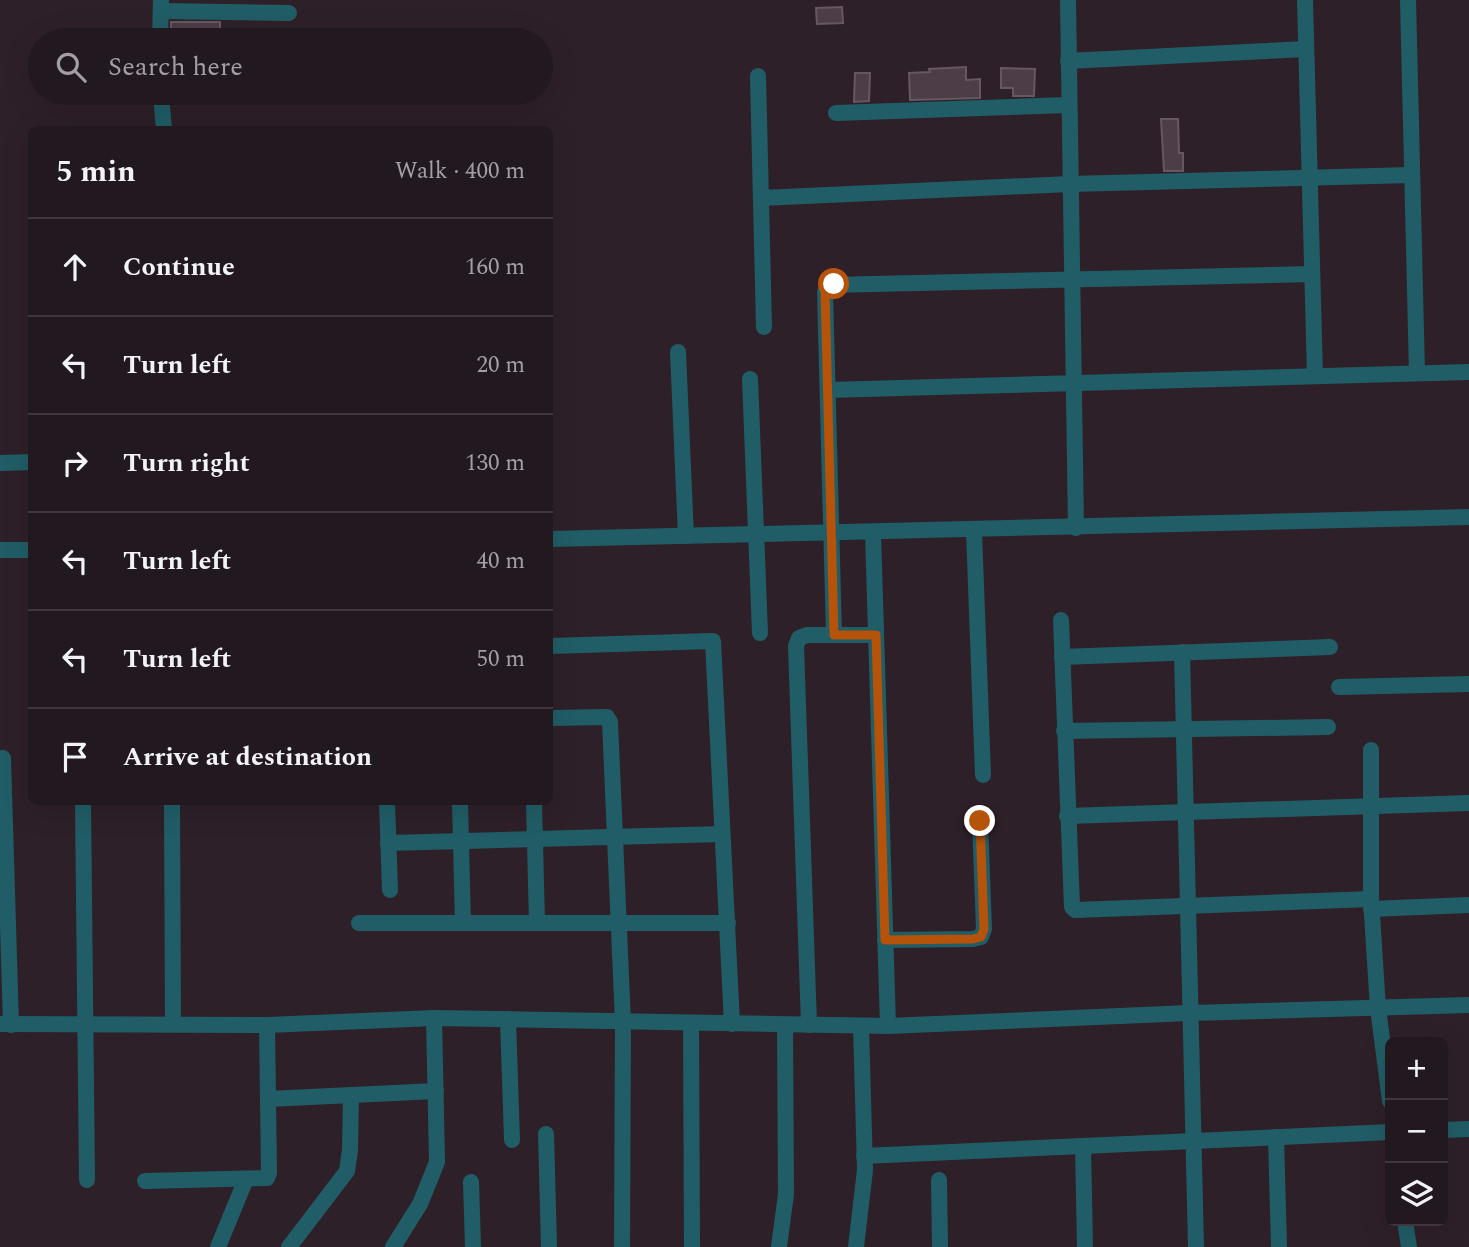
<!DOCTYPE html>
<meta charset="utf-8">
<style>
:root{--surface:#22181f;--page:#2a2128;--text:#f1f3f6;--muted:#a2a0a4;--line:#3f373d}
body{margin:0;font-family:Spectral,serif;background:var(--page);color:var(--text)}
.controls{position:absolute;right:21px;bottom:21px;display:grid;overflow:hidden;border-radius:10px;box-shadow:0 7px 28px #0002}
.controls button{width:63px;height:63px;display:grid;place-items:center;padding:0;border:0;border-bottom:2px solid var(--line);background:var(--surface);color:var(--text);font:35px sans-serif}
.stop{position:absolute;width:21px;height:21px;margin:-16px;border:5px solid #b45309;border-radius:50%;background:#fff}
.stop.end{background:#b45309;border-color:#fff;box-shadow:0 2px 7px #0008}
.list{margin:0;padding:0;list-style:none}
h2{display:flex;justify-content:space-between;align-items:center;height:91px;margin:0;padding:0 28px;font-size:30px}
h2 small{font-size:23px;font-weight:400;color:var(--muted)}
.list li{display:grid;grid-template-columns:46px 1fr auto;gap:21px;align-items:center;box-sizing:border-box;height:98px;padding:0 28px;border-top:2px solid var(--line)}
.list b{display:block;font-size:26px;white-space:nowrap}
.list em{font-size:23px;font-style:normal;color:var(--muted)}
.icon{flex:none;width:38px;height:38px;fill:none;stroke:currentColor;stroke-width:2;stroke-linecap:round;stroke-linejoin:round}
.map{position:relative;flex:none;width:1469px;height:1247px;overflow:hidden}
.search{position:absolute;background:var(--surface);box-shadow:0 7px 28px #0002;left:28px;top:28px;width:525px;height:77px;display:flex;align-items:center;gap:18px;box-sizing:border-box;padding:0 24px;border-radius:38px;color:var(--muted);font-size:26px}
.panel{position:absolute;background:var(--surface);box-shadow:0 7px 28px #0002;left:28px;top:126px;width:525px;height:679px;border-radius:10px}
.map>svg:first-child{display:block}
.building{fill:#4c3d47;stroke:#675761;stroke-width:2}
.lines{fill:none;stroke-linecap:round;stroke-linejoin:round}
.street{stroke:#215d66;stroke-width:16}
.route{stroke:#b45309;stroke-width:9}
</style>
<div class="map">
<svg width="1469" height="1247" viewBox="0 0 1469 1247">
<rect width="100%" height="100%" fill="#2e2029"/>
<g class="building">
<polygon points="842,7 843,23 817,24 816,8"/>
<polygon points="171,22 220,22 220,40 182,40 182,35 171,35"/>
<polygon points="966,67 966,80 980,79 980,98 910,100 909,73 930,72 929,69"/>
<polygon points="1001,68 1035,69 1034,96 1013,96 1013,88 1001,88"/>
<polygon points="855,73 870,73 869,101 854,102"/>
<polygon points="1161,119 1178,119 1179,153 1183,153 1183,171 1164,171"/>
</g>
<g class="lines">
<g class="street">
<polyline points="1068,0 1076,528"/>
<polyline points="1305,0 1315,376"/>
<polyline points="1408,0 1417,373"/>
<polyline points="161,11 289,13"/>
<polyline points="160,40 161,0"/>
<polyline points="1068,61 1306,49"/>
<polyline points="758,76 764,327"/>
<polyline points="161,93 164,130"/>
<polyline points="836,113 1069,105"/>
<polyline points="761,198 1070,184 1412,175"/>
<polyline points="678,352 686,536"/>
<polyline points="750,379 760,633"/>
<polyline points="828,390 1469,372"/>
<polyline points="0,463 32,462"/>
<polyline points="974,531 983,775"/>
<polyline points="873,533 888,1026"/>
<polyline points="550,539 1469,517"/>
<polyline points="0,550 32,550"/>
<polyline points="1061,620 1072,907 1075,910 1371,899"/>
<polyline points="834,635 825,292 828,285 1312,274"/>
<polyline points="550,646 713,641 732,1024"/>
<polyline points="1182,652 1196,1247"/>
<polyline points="1062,657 1330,647"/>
<polyline points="1339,687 1469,684"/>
<polyline points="550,718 607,717 610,722 623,1022 622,1247"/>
<polyline points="1064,731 1328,727"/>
<polyline points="1371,750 1371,899 1378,1008 1390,1101"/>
<polyline points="3,758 11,1025"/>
<polyline points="83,802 87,1180"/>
<polyline points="172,802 173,1024"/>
<polyline points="387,802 390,890"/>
<polyline points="460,802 463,923"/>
<polyline points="534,802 537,923"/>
<polyline points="1067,816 1469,803"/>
<polyline points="388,843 722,834"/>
<polyline points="1371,909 1469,905"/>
<polyline points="359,923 728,923"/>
<polyline points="885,940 973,939 981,937 984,929 980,821"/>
<polyline points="508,1019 512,1140"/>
<polyline points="691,1023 692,1247"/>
<polyline points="0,1024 267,1025 434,1018 888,1026 1189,1013 1469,1005"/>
<polyline points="809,1025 796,646 799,638 807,635 876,635"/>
<polyline points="268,1099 436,1091"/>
<polyline points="1443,1130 1469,1129"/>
<polyline points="546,1134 549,1247"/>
<polyline points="1276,1137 1279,1247"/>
<polyline points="1083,1146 1085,1247"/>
<polyline points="864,1156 1390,1132"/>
<polyline points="939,1180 940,1247"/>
<polyline points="145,1181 267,1178 269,1173 267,1025"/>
<polyline points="471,1182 473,1247"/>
<polyline points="1405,1221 1409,1247"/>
<polyline points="218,1247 246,1179"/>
<polyline points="289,1247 347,1171 350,1150 351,1095"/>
<polyline points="393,1247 420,1204 437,1162 434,1018"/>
<polyline points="779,1247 786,1194 785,1025"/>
<polyline points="856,1247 865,1170 861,1026"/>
</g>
</g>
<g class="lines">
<polyline class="route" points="834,284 828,285 825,292 834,635 876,635 885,940 973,939 981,937 984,929 980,821"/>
</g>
</svg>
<div class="controls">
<button>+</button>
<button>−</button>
<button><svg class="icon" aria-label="layers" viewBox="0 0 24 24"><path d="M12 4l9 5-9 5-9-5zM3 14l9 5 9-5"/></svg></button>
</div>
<div class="stop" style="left:834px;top:284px"></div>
<div class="stop end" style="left:980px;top:821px"></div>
<div class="search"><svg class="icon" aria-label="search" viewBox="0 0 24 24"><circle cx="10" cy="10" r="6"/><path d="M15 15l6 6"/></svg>Search here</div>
<section class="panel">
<h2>5 min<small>Walk · 400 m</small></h2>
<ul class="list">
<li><svg class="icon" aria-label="ahead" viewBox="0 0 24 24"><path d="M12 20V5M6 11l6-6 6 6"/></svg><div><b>Continue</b></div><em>160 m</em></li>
<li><svg class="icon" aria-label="left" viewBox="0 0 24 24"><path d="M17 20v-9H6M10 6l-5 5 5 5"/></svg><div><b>Turn left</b></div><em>20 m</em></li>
<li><svg class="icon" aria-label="right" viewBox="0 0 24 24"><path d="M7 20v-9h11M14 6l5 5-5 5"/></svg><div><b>Turn right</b></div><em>130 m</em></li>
<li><svg class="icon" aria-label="left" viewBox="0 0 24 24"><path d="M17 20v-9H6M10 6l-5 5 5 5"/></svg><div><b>Turn left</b></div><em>40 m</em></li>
<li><svg class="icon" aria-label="left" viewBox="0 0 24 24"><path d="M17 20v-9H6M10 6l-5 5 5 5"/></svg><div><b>Turn left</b></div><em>50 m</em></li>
<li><svg class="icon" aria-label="arrive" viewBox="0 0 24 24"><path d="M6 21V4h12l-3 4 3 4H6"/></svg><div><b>Arrive at destination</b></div></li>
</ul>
</section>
</div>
